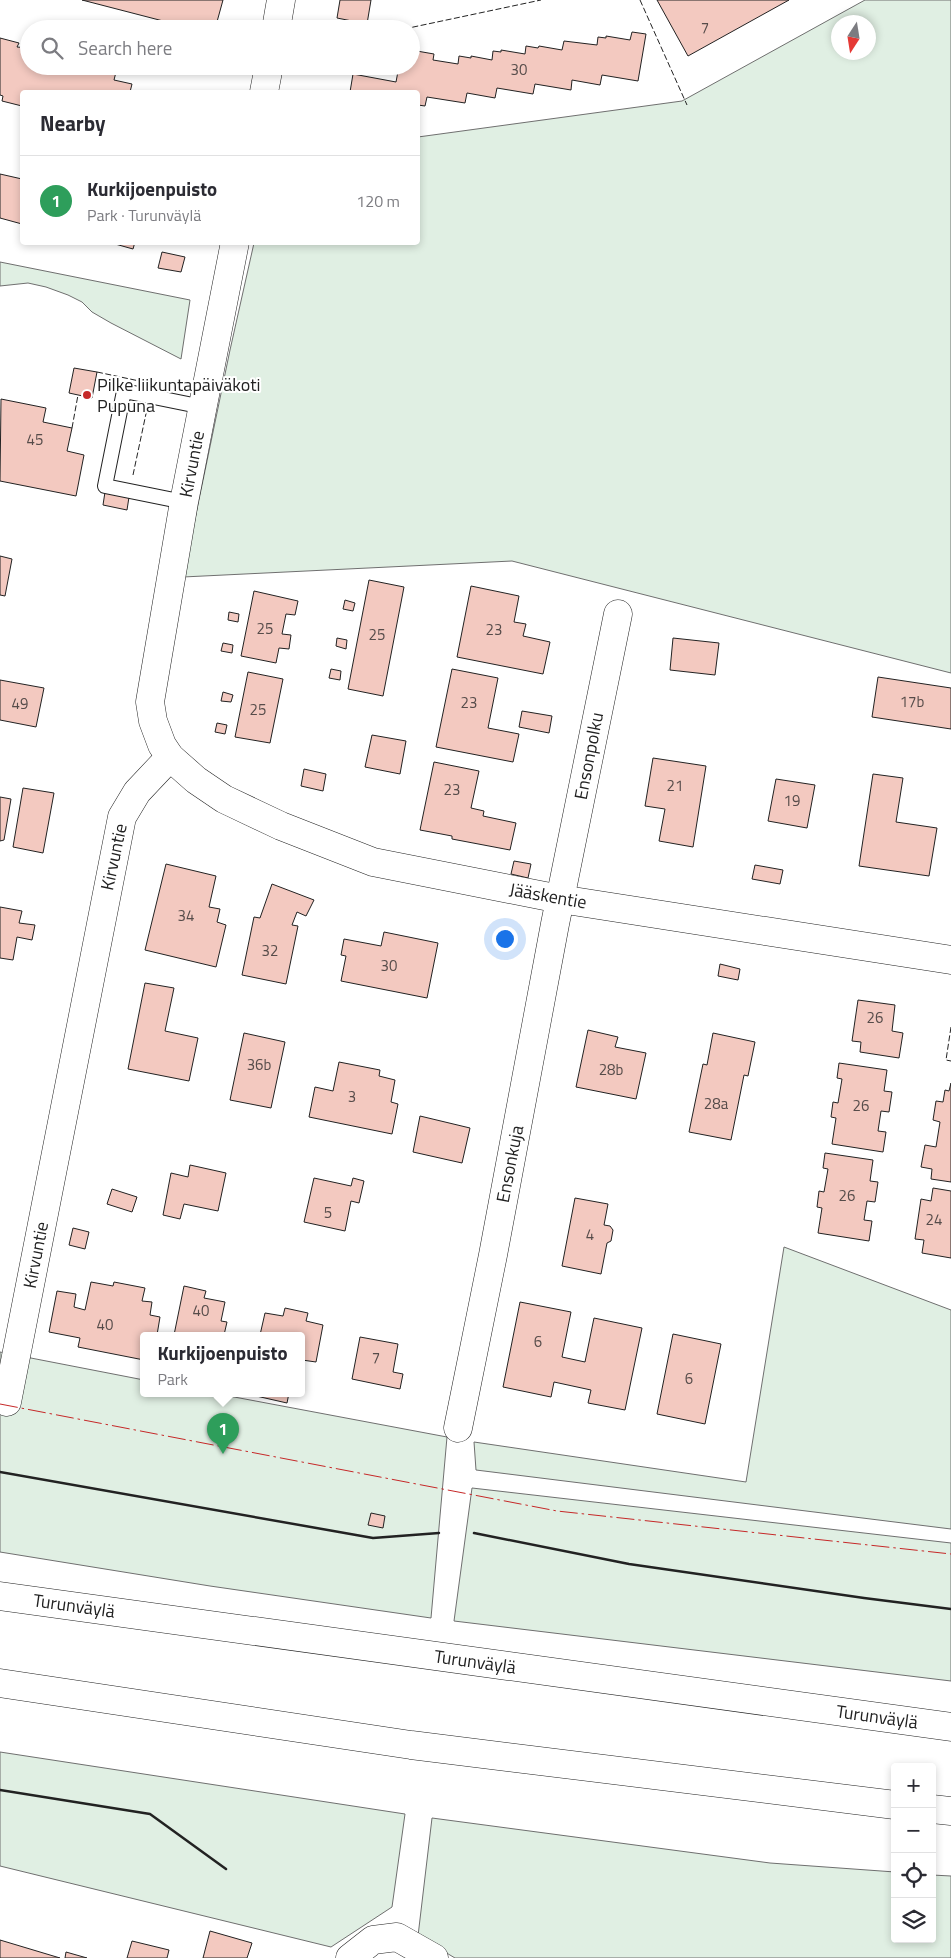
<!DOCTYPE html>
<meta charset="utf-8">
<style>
:root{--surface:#fff;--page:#f2f2f3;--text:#2b2b33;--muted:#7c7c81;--line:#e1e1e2;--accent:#0f766e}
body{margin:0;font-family:"Titillium Web",sans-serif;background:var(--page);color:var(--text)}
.controls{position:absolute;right:15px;bottom:15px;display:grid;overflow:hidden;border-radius:5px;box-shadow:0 2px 8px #0003}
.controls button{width:45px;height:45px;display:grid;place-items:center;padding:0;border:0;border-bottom:1px solid var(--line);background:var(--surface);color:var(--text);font:25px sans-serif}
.compass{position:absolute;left:831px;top:15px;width:45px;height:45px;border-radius:50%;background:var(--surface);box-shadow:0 2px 8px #0003;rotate:192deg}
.you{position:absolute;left:504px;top:938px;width:18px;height:18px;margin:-12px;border:4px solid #fff;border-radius:50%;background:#1a73e8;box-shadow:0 0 0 8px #1a73e833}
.badge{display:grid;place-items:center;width:32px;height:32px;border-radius:50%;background:var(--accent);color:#fff;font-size:16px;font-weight:700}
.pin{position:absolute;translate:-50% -41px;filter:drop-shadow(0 1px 2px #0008)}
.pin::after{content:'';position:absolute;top:26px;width:18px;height:15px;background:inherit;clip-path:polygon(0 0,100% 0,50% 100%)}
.popup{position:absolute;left:140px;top:1332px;width:165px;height:65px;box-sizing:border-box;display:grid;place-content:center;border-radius:5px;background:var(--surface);filter:drop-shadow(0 1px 4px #0005);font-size:16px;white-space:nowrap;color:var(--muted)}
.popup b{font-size:19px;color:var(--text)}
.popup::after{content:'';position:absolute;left:50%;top:100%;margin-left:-10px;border:10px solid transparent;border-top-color:var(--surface)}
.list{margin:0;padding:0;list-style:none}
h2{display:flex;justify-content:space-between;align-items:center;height:65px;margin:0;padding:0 20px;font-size:21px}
h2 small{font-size:16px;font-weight:400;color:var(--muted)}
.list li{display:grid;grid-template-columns:32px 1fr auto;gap:15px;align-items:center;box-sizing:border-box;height:90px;padding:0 20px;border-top:1px solid var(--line)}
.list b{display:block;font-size:19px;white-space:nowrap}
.list p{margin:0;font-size:16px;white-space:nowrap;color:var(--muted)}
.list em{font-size:16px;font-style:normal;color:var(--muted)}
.icon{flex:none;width:28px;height:28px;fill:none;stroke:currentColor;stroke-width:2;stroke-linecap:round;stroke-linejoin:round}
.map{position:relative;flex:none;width:951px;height:1958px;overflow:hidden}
.search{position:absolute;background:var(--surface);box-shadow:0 2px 8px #0003;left:20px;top:20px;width:400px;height:55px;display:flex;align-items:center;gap:12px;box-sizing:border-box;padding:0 18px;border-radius:28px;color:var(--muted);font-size:19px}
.panel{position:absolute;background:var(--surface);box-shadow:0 2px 8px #0003;left:20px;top:90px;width:400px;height:155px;border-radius:5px}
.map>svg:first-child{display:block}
.green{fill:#e0efe3;stroke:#6f6f6f;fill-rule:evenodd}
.building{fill:#f3c9c0;stroke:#222}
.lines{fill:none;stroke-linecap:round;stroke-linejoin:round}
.service-casing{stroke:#222;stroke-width:16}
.minor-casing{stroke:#222;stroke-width:29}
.motorway-casing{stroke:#222;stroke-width:29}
.service{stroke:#fff;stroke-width:14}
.minor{stroke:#fff;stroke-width:28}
.motorway{stroke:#fff;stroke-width:28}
.fence{stroke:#222;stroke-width:1;stroke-dasharray:6 2.5;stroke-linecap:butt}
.wall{stroke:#222;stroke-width:2.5}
.power{stroke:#c62828;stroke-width:1;stroke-dasharray:18 4 2.5 4;stroke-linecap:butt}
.poi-dot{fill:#c62828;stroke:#fff;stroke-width:2}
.labels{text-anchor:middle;stroke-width:4;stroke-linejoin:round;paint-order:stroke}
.number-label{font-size:15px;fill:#564c4a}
.poi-label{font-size:18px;fill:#222;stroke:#fff;text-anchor:start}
.street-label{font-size:18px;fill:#222;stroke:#fff}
</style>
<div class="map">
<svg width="951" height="1958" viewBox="0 0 951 1958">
<rect width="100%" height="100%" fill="#fff"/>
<g class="green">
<path d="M 865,0 L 951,0 L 951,673 L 512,561 L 183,577 L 230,350 L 254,243 L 418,242 L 418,137 L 682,101 ZM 838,22 L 868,22 L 868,52 L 838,52 Z"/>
<polygon points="0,262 190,300 181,359 111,323 92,312 82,302 68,295 46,287 28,283 0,286"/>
<polygon points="784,1247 951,1310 951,1529 476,1470 474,1442 746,1482"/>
<polygon points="0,1352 144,1380 144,1393 213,1393 447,1437 431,1618 210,1586 0,1552"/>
<polygon points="472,1488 951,1543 951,1681 454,1621"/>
<polygon points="0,1752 405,1814 392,1907 331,1947 0,1866"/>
<polygon points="432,1818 770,1863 895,1872 895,1939 932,1939 932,1875 951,1876 951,1958 455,1958 418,1936"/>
</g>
<g class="building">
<polygon points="82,0 223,0 215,29 194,29"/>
<polygon points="340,0 371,0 367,24 337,18"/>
<polygon points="657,0 789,0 688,56"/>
<polygon points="632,32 646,34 638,81 602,75 600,85 572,80 571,90 535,84 533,94 497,88 495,98 467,93 465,103 427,97 425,106 418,105 418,92 350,92 353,74 396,82 399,66 411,66 411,50 434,54 433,60 458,64 459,56 471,58 471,56 492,60 493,51 501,52 501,50 525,54 526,46 538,48 539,46 562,50 564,41 597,45 598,37 606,38 606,36 630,40"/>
<polygon points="0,38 19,43 17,47 29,48 29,66 95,66 116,72 114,80 132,84 130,92 134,92 22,92 22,106 2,101 3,96 0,95"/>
<polygon points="0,174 22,179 22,224 0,218"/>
<polygon points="108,242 135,242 133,249"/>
<polygon points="162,252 185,257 181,272 158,268"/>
<polygon points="74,368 97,372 92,398 69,393"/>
<polygon points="1,399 46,408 43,422 72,428 67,451 84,455 76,496 0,481"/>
<polygon points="105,492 129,497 127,510 103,505"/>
<polygon points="0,556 12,559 5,596 0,595"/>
<polygon points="369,580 404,587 383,696 348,689"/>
<polygon points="471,586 519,596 514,622 526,624 523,636 550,642 543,674 457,657"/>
<polygon points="254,591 298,601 295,615 286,614 282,634 291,635 289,649 279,648 276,663 241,656"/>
<polygon points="345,600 355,603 353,611 343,609"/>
<polygon points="229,612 239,614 238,622 228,620"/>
<polygon points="337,638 347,640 346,649 336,646"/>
<polygon points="673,638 719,643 715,675 670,670"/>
<polygon points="223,643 233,645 232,653 221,651"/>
<polygon points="331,669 341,671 340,680 329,678"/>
<polygon points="452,669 498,678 488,728 519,734 513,762 436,747"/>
<polygon points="248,672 283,679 270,743 235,737"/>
<polygon points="878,677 951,688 951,729 872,717"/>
<polygon points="0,680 44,688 36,727 0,720"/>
<polygon points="223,692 233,695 231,702 221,701"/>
<polygon points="522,711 552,716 549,733 519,727"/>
<polygon points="217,723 227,725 225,734 215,732"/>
<polygon points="372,735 406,741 400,774 365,767"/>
<polygon points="653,758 706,766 693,847 659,841 665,809 645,806"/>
<polygon points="434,762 479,771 471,808 484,811 483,816 516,823 510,850 452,839 452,836 420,830"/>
<polygon points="304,769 326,774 323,791 301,786"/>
<polygon points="873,774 903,778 896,822 937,828 929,876 859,866"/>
<polygon points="776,779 815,785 807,828 768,821"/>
<polygon points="23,788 54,793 43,853 13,847"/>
<polygon points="0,797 11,799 4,840 0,841"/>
<polygon points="514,861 531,864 528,878 511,874"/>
<polygon points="166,864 216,876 209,907 220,909 217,922 226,925 216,967 145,950"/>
<polygon points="755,865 783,870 780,884 752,879"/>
<polygon points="272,884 314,900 306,916 297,912 292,925 298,926 286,984 242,975 254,917 260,918"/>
<polygon points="0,907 22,911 19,923 35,925 32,940 17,937 13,960 0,958"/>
<polygon points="384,932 438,943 427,998 341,981 346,956 341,955 344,939 381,946"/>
<polygon points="720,964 740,969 738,980 718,976"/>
<polygon points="145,983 174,988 165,1031 198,1038 189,1081 128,1069"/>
<polygon points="858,1000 895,1005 892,1031 903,1033 899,1058 860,1052 861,1042 852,1041"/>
<polygon points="588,1030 618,1037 615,1047 646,1053 636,1099 576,1087"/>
<polygon points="244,1033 285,1042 271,1108 230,1100"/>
<polygon points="713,1033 755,1042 748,1076 744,1075 731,1140 689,1132 703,1064 707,1065"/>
<polygon points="339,1062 380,1070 379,1076 395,1080 391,1102 398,1104 392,1134 309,1117 315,1087 333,1091"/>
<polygon points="839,1063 887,1070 884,1091 892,1092 889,1112 881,1111 878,1131 886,1132 883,1152 832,1144 836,1118 831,1117 833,1102 838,1103 842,1079 837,1078"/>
<polygon points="951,1083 951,1182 931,1179 932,1169 921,1167 925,1145 936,1147 940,1122 933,1120 936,1101 943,1102 945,1090 949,1091"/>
<polygon points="420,1116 470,1128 462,1163 413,1152"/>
<polygon points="825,1153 873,1160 870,1181 878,1182 875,1202 867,1201 864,1220 872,1221 869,1241 818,1233 822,1208 817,1207 819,1191 824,1192 828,1169 823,1168"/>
<polygon points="190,1165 226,1173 218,1211 184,1204 180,1219 163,1215 171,1173 188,1177"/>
<polygon points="314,1178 351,1186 353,1178 364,1181 359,1203 351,1201 345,1231 304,1222"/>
<polygon points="933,1188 951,1191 951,1258 922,1253 924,1240 915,1239 921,1199 931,1201"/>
<polygon points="112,1189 137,1197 132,1212 107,1204"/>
<polygon points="575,1198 608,1204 604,1225 610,1226 613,1230 611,1241 607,1243 601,1274 562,1266"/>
<polygon points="73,1228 89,1232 85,1249 69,1245"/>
<polygon points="91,1282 113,1286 114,1282 145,1288 142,1301 152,1302 150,1315 160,1317 157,1335 144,1335 144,1360 78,1347 80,1338 49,1332 57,1291 76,1294 74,1307 85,1310"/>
<polygon points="184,1286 206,1291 204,1298 225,1302 221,1321 227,1322 224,1335 174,1335"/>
<polygon points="520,1302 571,1312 562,1357 585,1362 594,1318 642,1328 625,1410 588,1403 591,1390 554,1382 551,1397 503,1387"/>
<polygon points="285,1308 308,1313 306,1321 323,1325 316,1362 302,1360 302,1335 260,1335 265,1313 283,1316"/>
<polygon points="673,1334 721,1344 705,1424 657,1414"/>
<polygon points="360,1337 398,1344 393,1372 403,1374 400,1389 352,1379"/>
<polygon points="195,1393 226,1393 225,1399"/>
<polygon points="243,1393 289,1393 287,1403"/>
<polygon points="371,1513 385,1516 383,1528 368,1525"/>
<polygon points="210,1931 252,1943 247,1958 203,1958"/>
<polygon points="0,1940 60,1958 0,1958"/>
<polygon points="132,1941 169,1950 167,1958 127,1958"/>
<polygon points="66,1952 87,1958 65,1958"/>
</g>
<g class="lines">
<defs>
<polyline id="service" points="184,502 105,486 124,391 203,407"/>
<g id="minor">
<polyline points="276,29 281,0"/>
<polyline points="264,92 269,66"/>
<polyline points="235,242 184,502 150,702 153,721 162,745 170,757 196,780 224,799 281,826 373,862 560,899 951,960"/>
<polyline points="7,1402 122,817 137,792 170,757"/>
<polyline points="458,1428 493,1255 555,924 618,614"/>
<polyline points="350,1958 373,1940 397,1937 434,1958"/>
</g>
<g id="motorway">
<polyline points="0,1596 951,1727"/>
<polyline points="0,1683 411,1745 895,1805"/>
<polyline points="932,1809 951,1811"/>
</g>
</defs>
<use href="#service" class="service-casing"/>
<use href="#minor" class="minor-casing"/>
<use href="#motorway" class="motorway-casing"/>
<use href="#service" class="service"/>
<use href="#minor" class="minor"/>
<use href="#motorway" class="motorway"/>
<g class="fence">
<polyline points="640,0 687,105"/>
<polyline points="404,29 541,0"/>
<polyline points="97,372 144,382"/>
<polyline points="72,428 78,395"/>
<polyline points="133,475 147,409"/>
<polyline points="951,1027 946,1060 951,1061"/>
</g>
<g class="wall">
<polyline points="0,1472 373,1538 439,1533"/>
<polyline points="474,1533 629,1564 864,1598 951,1609"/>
<polyline points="0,1790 150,1814 226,1869"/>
</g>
<polyline class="power" points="0,1404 557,1511 951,1554"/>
</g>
<circle class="poi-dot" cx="87" cy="395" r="5"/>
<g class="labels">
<g class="number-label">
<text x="705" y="33">7</text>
<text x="519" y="75">30</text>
<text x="35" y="445">45</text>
<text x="265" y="634">25</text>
<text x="494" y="635">23</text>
<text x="377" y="640">25</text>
<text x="912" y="707">17b</text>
<text x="469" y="708">23</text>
<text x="20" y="709">49</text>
<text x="258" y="715">25</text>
<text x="675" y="791">21</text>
<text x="452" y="795">23</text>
<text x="792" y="806">19</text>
<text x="186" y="921">34</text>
<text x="270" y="956">32</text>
<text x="389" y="971">30</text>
<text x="875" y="1023">26</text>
<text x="259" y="1070">36b</text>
<text x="611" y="1075">28b</text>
<text x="352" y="1102">3</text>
<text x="716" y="1109">28a</text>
<text x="861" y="1111">26</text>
<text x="847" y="1201">26</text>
<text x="328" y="1218">5</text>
<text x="934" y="1225">24</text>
<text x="590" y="1240">4</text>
<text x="201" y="1316">40</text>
<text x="105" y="1330">40</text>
<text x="538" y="1347">6</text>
<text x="376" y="1363">7</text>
<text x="689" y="1384">6</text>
</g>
<g class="poi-label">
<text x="97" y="391">Pilke liikuntapäiväkoti<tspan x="97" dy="21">Pupuna</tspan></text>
</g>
<g class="street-label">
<text transform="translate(192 464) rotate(-79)" y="6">Kirvuntie</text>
<text transform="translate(589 756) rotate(-79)" y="6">Ensonpolku</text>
<text transform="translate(114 857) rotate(-78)" y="6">Kirvuntie</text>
<text transform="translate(548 896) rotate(10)" y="6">Jääskentie</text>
<text transform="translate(510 1164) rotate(-79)" y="6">Ensonkuja</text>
<text transform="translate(36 1255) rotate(-79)" y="6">Kirvuntie</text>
<text transform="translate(74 1606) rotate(8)" y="6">Turunväylä</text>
<text transform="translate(475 1662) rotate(8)" y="6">Turunväylä</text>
<text transform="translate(877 1717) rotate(8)" y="6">Turunväylä</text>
</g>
</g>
</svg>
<div class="controls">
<button>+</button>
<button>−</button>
<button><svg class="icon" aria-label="locate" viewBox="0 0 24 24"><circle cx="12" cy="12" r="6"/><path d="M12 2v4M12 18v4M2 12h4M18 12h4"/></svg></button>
<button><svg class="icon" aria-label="layers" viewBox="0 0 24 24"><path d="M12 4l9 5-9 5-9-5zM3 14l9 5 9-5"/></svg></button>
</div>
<svg class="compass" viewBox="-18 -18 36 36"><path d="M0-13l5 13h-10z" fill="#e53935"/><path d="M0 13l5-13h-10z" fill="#7c7c81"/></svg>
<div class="you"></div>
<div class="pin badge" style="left:223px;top:1454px;background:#2e9e5b">1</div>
<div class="popup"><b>Kurkijoenpuisto</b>Park</div>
<div class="search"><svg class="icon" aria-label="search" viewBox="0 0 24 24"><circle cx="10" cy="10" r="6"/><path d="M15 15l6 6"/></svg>Search here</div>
<section class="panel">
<h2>Nearby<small></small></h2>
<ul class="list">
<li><span class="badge" style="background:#2e9e5b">1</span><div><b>Kurkijoenpuisto</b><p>Park · Turunväylä</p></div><em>120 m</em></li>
</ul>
</section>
</div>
